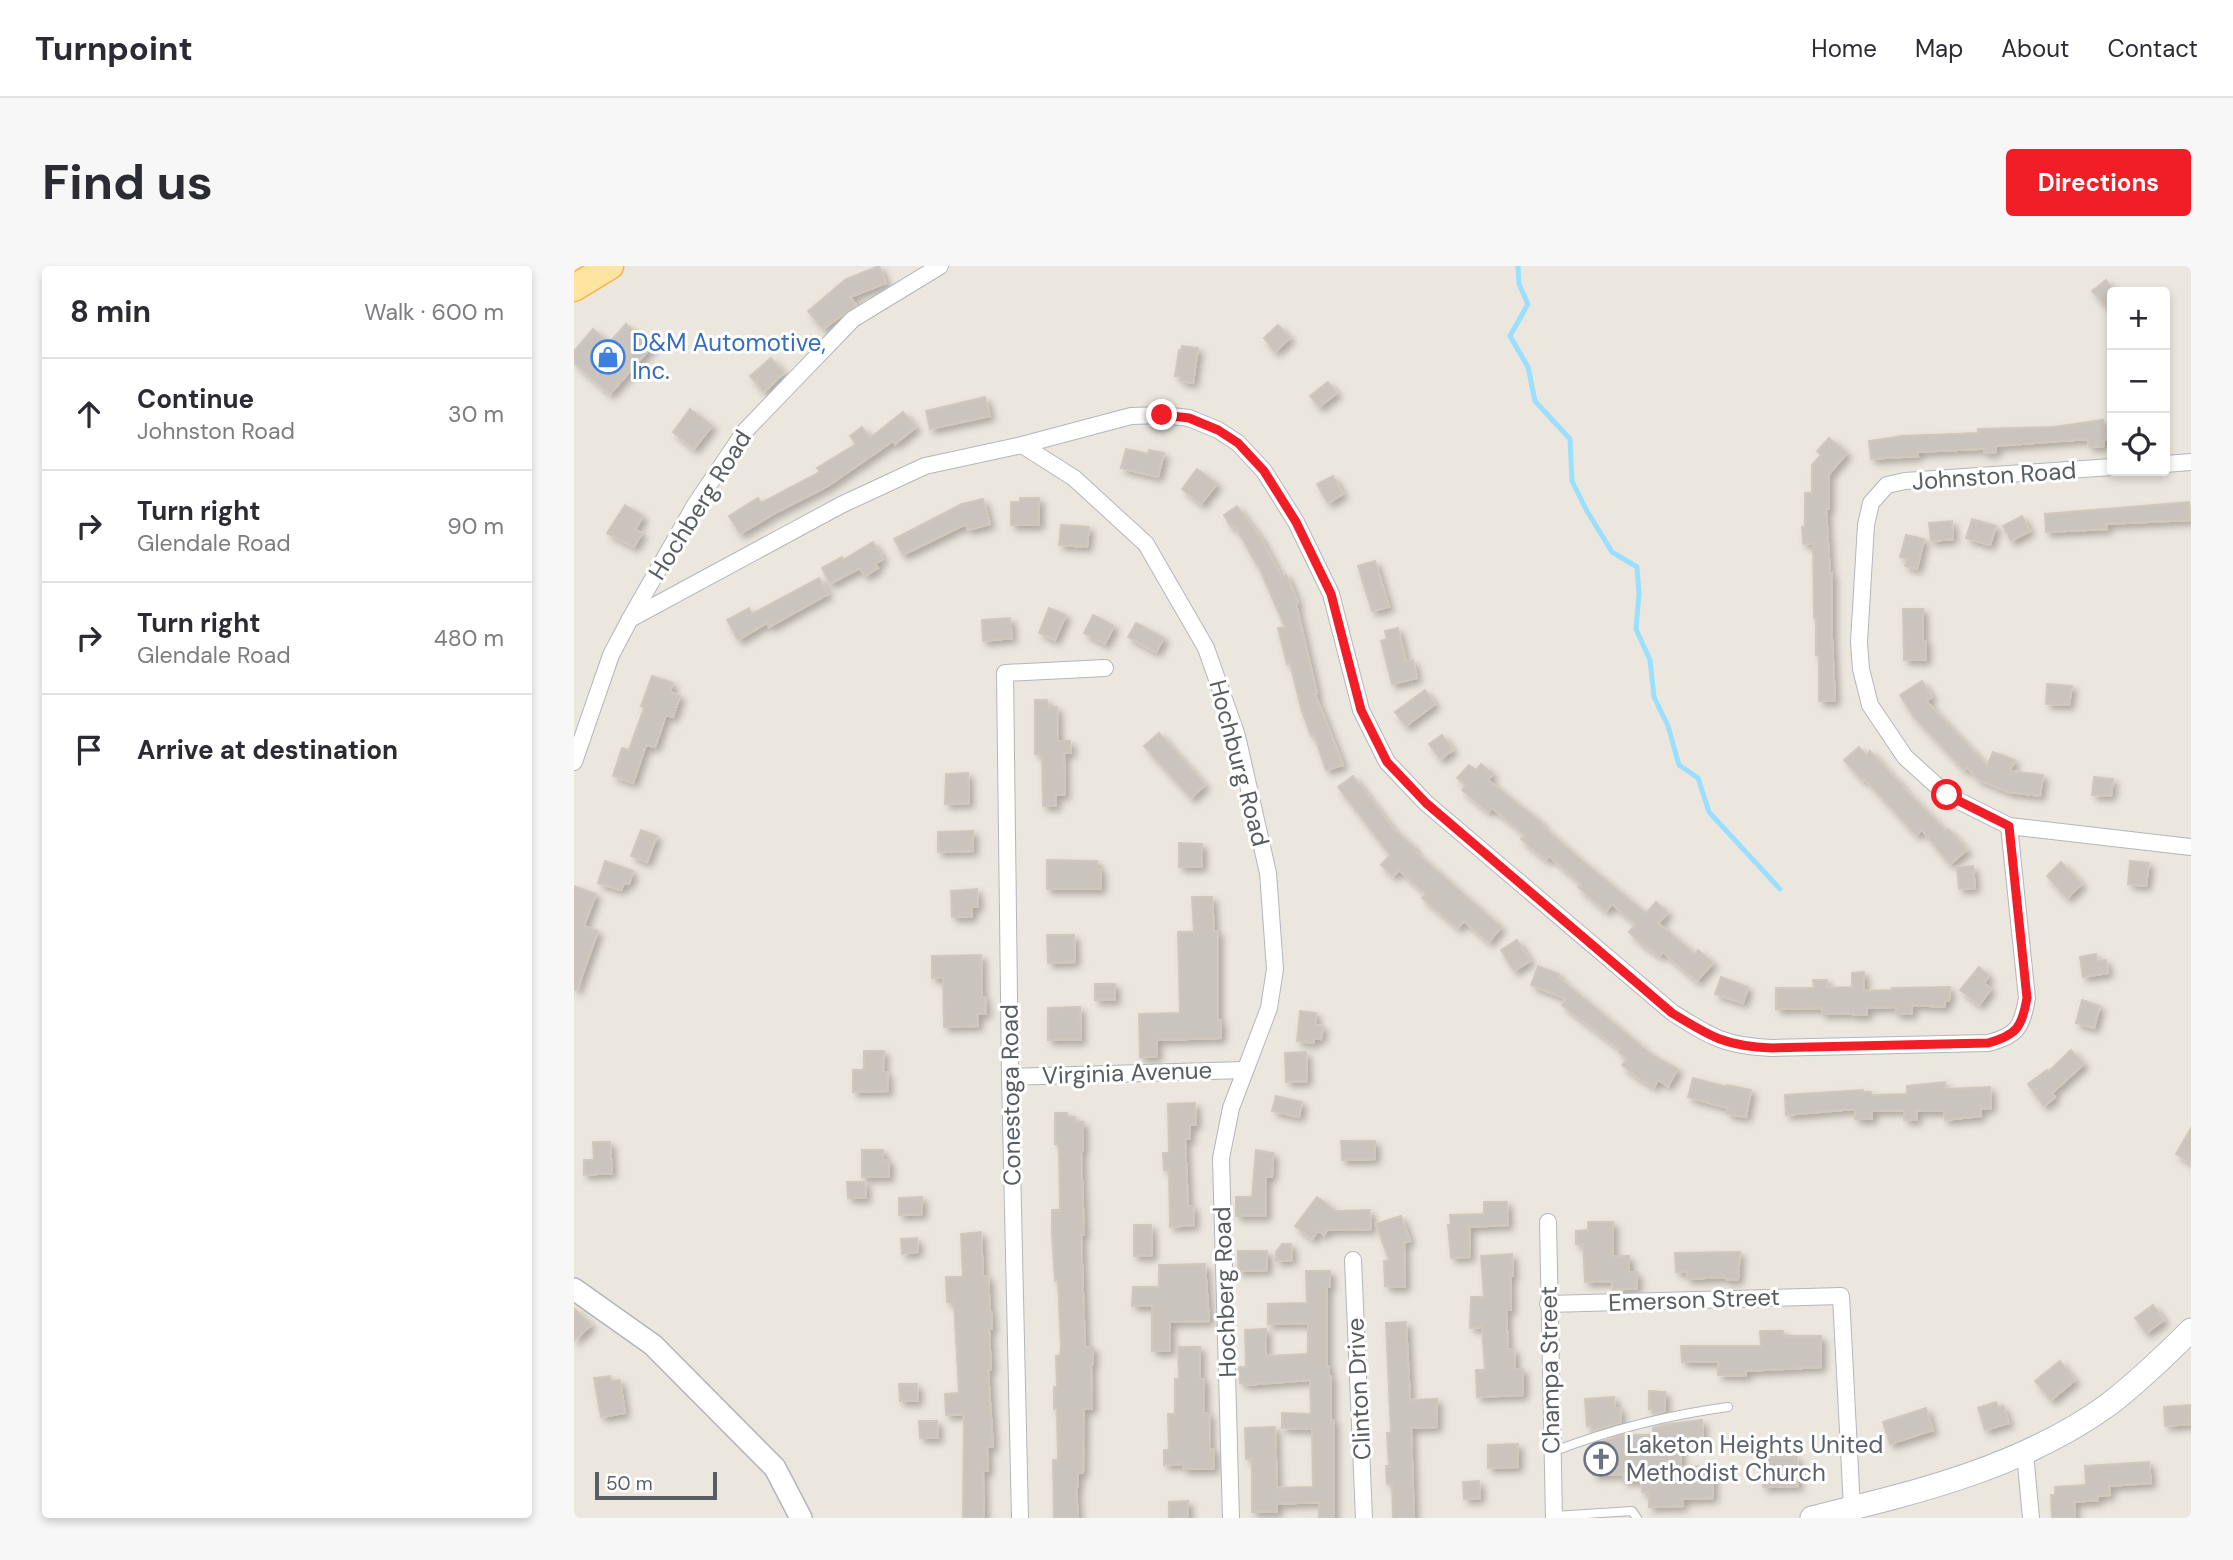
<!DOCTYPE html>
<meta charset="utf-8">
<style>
:root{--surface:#fff;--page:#f7f7f7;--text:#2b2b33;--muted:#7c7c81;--line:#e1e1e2;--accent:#f21e27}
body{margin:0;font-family:"DM Sans",sans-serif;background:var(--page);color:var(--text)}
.controls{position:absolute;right:21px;top:21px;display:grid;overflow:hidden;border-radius:7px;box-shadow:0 4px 10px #0003}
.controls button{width:63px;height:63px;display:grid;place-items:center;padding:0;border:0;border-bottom:2px solid var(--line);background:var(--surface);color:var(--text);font:35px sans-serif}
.scale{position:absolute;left:21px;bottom:18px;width:122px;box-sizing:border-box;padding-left:7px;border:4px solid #575d61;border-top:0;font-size:19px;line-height:24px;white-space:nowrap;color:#575d61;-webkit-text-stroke:5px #fff;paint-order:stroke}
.stop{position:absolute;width:21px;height:21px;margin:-16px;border:5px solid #f21e27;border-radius:50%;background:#fff}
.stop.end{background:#f21e27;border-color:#fff;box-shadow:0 2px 7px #0008}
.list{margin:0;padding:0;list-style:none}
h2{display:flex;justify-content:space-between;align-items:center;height:91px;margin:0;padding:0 28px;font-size:30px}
h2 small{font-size:23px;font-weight:400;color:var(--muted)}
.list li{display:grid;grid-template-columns:46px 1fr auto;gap:21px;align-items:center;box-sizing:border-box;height:112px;padding:0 28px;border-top:2px solid var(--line)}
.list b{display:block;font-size:26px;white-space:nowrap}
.list p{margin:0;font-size:23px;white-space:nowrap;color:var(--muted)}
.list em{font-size:23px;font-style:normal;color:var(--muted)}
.icon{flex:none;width:38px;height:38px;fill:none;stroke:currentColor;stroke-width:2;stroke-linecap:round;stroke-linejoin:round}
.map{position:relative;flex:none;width:1617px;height:1252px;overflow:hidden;border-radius:7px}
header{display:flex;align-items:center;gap:42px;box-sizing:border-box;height:98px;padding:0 35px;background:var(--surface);border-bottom:2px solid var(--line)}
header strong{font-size:33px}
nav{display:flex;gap:38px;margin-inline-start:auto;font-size:24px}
.intro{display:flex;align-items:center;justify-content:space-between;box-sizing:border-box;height:168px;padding:0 42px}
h1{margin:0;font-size:49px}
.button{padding:18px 32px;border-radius:7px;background:var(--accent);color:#fff;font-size:24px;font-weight:700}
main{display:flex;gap:42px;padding:0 42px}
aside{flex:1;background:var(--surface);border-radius:7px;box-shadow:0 4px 10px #0003}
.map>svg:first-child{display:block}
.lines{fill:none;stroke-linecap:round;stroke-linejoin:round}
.stream{stroke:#9bdfff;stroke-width:5}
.building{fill:#c9c4bd;stroke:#d1c8bc;stroke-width:2;filter:url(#shadow)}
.service-casing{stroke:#b2b6bb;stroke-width:10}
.minor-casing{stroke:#b2b6bb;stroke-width:18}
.tertiary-casing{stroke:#b2b6bb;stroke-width:24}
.secondary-casing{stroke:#b2b7bd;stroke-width:25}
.primary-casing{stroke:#f9b34b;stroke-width:29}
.service{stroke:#fff;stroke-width:8}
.minor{stroke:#fff;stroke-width:16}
.tertiary{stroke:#fff;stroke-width:21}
.secondary{stroke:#fff;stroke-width:23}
.primary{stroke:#ffe4a0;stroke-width:26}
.route{stroke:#f21e27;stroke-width:9}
.labels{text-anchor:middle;stroke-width:6;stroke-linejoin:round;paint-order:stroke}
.shop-label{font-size:24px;fill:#366cbe;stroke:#fff;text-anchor:start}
.street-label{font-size:24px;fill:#575d61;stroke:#fff}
.worship-label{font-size:24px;fill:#5b616d;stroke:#fff;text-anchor:start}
</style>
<header>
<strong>Turnpoint</strong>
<nav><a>Home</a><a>Map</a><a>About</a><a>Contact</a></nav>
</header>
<div class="intro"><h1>Find us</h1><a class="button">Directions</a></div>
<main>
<aside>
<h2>8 min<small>Walk · 600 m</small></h2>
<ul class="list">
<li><svg class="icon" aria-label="ahead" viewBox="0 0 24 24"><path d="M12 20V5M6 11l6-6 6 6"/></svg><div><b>Continue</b><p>Johnston Road</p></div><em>30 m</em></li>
<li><svg class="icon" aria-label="right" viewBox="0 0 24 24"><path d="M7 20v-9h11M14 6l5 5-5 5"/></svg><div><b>Turn right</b><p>Glendale Road</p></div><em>90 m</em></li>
<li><svg class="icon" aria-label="right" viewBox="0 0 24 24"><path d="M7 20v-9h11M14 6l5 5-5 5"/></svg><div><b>Turn right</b><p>Glendale Road</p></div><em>480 m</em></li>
<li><svg class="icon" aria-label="arrive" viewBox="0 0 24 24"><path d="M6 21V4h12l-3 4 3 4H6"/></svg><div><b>Arrive at destination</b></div></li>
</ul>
</aside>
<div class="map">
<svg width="1617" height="1252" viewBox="0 0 1617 1252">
<defs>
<filter id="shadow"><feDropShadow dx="4.5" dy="4.5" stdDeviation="3.5" flood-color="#0004"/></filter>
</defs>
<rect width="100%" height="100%" fill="#ece7de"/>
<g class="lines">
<polyline class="stream" points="944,0 945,18 954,38 936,70 954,101 961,135 996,173 998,215 1013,245 1038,286 1063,301 1065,328 1062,363 1076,394 1080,431 1094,460 1105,499 1124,512 1135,546 1206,623"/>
</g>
<g class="building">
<polygon points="305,0 312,17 276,31 282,39 249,63 234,45 272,13"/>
<polygon points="1532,14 1538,22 1538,33 1531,39 1518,25"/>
<polygon points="52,58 78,80 36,128 0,97 0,85 19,63 35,77"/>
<polygon points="704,59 716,72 701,86 690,72"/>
<polygon points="608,80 624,82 619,117 607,115 607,111 601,110 605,84 607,85"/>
<polygon points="197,92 210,107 190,126 176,110"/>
<polygon points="754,116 763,127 745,141 736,130"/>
<polygon points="411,131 416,150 356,163 352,145"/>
<polygon points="116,143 138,160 120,183 99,166"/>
<polygon points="329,146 342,161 321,178 319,175 254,220 203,246 166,268 155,250 184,232 187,237 246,206 243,202 282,178 276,170 288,161 296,172"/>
<polygon points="1529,154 1529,159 1538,159 1538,174 1530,174 1530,180 1515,181 1514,173 1422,180 1422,186 1410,187 1410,183 1405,183 1343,186 1344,190 1297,193 1295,175 1328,170 1404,167 1404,163 1479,161"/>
<polygon points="1255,172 1273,187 1255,208 1255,243 1252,243 1256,308 1258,307 1258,372 1261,435 1245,435 1245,389 1242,389 1242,352 1240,352 1239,277 1229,278 1228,261 1231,261 1231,227 1238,227 1238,199 1247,189 1243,185"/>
<polygon points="552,183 574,188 575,184 590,187 584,211 547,202"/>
<polygon points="623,203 643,218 627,238 608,223"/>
<polygon points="759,210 769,228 754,237 743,218"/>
<polygon points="446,232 465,232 465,259 437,259 437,236 446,236"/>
<polygon points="409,233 416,258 394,264 392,258 329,289 320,273 388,238"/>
<polygon points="1615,236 1616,254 1532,258 1533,263 1472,266 1471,248"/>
<polygon points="51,239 69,250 61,264 68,267 60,281 33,267"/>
<polygon points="663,240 686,271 707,310 712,308 724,337 722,338 743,428 741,428 769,499 752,504 740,469 737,470 727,442 716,397 713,398 704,362 711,361 684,299 683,299 661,260 658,262 650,249"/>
<polygon points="1448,250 1456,265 1437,275 1429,260"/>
<polygon points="1398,253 1422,260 1416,279 1392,272"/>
<polygon points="1378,255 1379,273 1357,275 1355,257"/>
<polygon points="487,259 515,261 513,281 485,279"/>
<polygon points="1332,269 1350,273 1343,303 1331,300 1333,293 1326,291"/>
<polygon points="299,276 309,293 301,298 304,302 291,310 286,302 256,318 248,302 268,291 269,294"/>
<polygon points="801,295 815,341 798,345 784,300"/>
<polygon points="245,312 254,328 195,361 193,357 164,374 153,354 175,342 178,348"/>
<polygon points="475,342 492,349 481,374 465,367"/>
<polygon points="1329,343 1349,343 1349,375 1352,375 1352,394 1330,394"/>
<polygon points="519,349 540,360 531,378 510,367"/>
<polygon points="436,352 438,372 409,375 408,354"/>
<polygon points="562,357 590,372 582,386 554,371"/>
<polygon points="824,362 832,396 839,394 843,412 818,418 807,375 813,373 811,365"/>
<polygon points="78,410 99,417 96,426 106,430 99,451 92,449 81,481 72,479 59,517 39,510 48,482 55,484 70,442 67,440"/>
<polygon points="1348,415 1358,431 1352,435 1413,500 1419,486 1441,494 1436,505 1469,509 1466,530 1435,526 1405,514 1393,501 1390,504 1340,451 1326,429"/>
<polygon points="1473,418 1498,420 1495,439 1472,438"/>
<polygon points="851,424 861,438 832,460 821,446"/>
<polygon points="461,434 473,434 474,441 483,441 484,475 496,475 497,487 490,487 491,529 482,529 482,540 469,540 468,488 461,488"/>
<polygon points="585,467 631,519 617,532 570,480"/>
<polygon points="868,469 879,484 866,493 855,478"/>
<polygon points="1285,481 1292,489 1296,485 1322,514 1323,513 1331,524 1372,565 1374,563 1393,584 1376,598 1348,564 1342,569 1290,512 1288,514 1270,494"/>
<polygon points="907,498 919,508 914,514 968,557 967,559 1007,594 1072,647 1082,636 1094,647 1084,657 1121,688 1124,684 1139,697 1123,715 1089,686 1085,690 1067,677 1055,666 1062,658 1038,638 1032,645 1004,621 1007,618 996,608 975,590 972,594 947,573 950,569 942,561 918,542 914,546 888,524 892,520 883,512 895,499 902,504"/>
<polygon points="394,507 395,537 371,538 372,508"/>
<polygon points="779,510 820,564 840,581 838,583 927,661 915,676 890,655 884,662 848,632 852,628 825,604 819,610 807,599 816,589 764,521"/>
<polygon points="1520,511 1539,513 1537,530 1518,529"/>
<polygon points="67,564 83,570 73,596 57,590"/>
<polygon points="399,565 399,585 364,586 364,566"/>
<polygon points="605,577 628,578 628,601 605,601"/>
<polygon points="473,594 523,595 523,603 527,603 527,623 473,623"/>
<polygon points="31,595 59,605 55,618 50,617 47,624 24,617"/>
<polygon points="1556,595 1575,597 1572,620 1554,618"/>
<polygon points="1487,596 1508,618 1493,632 1473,610"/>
<polygon points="1399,600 1401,622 1385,623 1383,601"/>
<polygon points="0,620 22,628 10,660 24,665 3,724 0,724"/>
<polygon points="403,623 404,641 398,641 398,651 378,651 377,625"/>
<polygon points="618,631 638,631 640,665 644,665 644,754 647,754 647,772 583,774 583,791 566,791 565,748 606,747 604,666 620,666"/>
<polygon points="473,669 500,669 501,696 474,697"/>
<polygon points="943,674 956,695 940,705 927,684"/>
<polygon points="1522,688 1523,695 1532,694 1534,707 1509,711 1506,691"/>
<polygon points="407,689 408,731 411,731 412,748 404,748 404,760 370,761 369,712 358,712 358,690"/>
<polygon points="964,700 985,708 984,711 1078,789 1104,803 1094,820 1084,814 1080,821 1060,809 1048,799 1053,793 1045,786 1047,784 988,739 992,733 957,719"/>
<polygon points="1405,701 1415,710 1410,717 1417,723 1405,739 1386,724"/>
<polygon points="1290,706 1290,725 1318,724 1318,722 1376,721 1375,735 1371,735 1371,741 1338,739 1338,748 1322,748 1322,741 1293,742 1293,749 1279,749 1279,747 1248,748 1248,742 1202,743 1202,722 1240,722 1239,714 1253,714 1253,722 1278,721 1278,707"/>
<polygon points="1147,711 1174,721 1169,737 1141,728"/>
<rect x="521" y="718" width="20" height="16"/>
<polygon points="1508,734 1526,740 1520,762 1502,757"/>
<polygon points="506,741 507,774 474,774 474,742"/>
<polygon points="726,745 742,747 741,759 749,760 747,773 740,772 740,777 723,775"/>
<polygon points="1497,784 1510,798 1478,827 1481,831 1470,840 1454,818 1473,804 1474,806"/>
<polygon points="290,785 310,785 309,806 313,806 314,825 279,826 279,804 290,804"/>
<polygon points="732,786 733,815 712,816 711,787"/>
<polygon points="1119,812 1153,821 1153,819 1177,824 1172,851 1153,848 1154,842 1114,831"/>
<polygon points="1371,816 1371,823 1416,821 1417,842 1406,843 1407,850 1371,854 1370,845 1342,845 1343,854 1330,854 1330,844 1298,845 1298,853 1281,853 1281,843 1212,849 1211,829 1289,824 1289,826 1297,826 1297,829 1333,828 1333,820"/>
<polygon points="702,830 728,836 725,851 698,845"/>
<polygon points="621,837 622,859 616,859 616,873 611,873 614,940 619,940 620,959 596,961 595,904 590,904 589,887 595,887 594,838"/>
<polygon points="481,847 493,847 493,851 501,851 501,856 509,856 509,885 507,885 510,969 507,969 511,1081 519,1081 519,1098 517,1099 518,1143 510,1143 509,1207 504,1207 504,1221 502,1221 504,1252 480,1252 479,1194 484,1194 483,1143 480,1143 480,1121 483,1121 482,1090 486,1089 487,1082 484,1014 481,1015 478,969 478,944 486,944 485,878 481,878"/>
<polygon points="1617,862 1617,897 1602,888"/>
<polygon points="767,875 801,875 801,893 768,894"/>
<polygon points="19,876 36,876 38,907 10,909 10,894 20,894"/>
<polygon points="288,884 309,884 309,894 315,894 315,911 288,911"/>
<polygon points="682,884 699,887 698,911 692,911 692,950 662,950 662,931 678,931"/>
<polygon points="273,916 291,916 292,932 274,932"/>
<polygon points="348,931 348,948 325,949 325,932"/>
<polygon points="743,931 762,945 796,944 797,963 753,964 750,969 744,965 738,973 721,960"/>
<polygon points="910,936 933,936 934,959 895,961 896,991 877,992 874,959 877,959 876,949 910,948"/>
<polygon points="827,950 836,975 830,977 831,1021 815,1021 815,1019 811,1020 810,995 815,994 802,958"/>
<polygon points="1014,956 1039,956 1039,990 1055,990 1055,1006 1063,1006 1063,1022 1039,1024 1038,1015 1011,1016 1009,978 1002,978 1002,965 1014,964"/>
<polygon points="560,959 577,959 578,990 560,990"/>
<polygon points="407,966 409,1010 414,1010 416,1045 417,1045 418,1063 415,1063 417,1104 414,1104 419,1181 413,1181 414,1205 409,1205 410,1252 389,1252 390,1148 372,1149 371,1128 385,1127 380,1036 373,1036 372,1011 389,1011 387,968"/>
<polygon points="343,972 344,986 328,988 327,973"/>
<polygon points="708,978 717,978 718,994 702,995 702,986"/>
<polygon points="664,985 693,985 693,1004 664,1005"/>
<polygon points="1162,986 1166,986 1164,1014 1152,1014 1152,1011 1113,1013 1113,1006 1102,1006 1101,987"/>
<polygon points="938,988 939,1010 936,1010 937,1044 932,1044 934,1083 940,1083 941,1103 949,1103 949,1129 903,1131 902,1104 911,1104 908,1061 896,1062 897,1031 910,1031 907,990"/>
<polygon points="631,998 635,1055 596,1056 596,1085 578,1085 578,1040 558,1040 559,1021 585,1021 585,999"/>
<polygon points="732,1005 756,1005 756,1021 753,1021 753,1100 755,1100 755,1110 757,1110 757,1154 760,1154 760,1252 745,1252 745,1236 703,1238 703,1246 678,1246 678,1192 672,1193 671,1162 701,1161 703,1222 739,1221 738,1163 708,1162 708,1147 737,1148 736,1114 672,1119 672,1117 666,1117 665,1101 672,1101 671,1064 692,1063 692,1090 734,1088 734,1057 694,1058 694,1038 733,1037"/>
<polygon points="1579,1039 1590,1054 1572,1067 1561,1052"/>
<polygon points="0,1042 17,1059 0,1075"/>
<polygon points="832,1056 836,1134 863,1133 863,1161 837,1162 840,1252 819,1252 818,1218 813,1218 812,1200 815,1200 813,1167 817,1167 812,1057"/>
<polygon points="1186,1065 1209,1065 1210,1070 1247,1070 1247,1101 1172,1105 1172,1110 1144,1109 1144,1096 1108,1096 1107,1080 1187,1080"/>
<polygon points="604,1081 626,1081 626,1113 630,1113 630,1147 635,1147 636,1183 640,1183 640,1203 609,1203 609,1198 590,1199 590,1184 595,1184 594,1148 601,1148 601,1113 605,1113"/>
<polygon points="1486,1095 1501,1114 1477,1134 1461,1115"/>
<polygon points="36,1110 37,1115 46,1114 51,1147 27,1151 20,1112"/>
<polygon points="325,1118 343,1118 344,1135 326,1135"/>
<polygon points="1075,1125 1091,1126 1091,1145 1079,1148 1078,1143 1075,1143"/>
<polygon points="1040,1131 1041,1142 1046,1142 1047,1156 1018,1165 1018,1159 1013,1160 1011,1133"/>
<polygon points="1422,1136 1424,1141 1429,1140 1435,1157 1411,1164 1404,1142"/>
<polygon points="1617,1139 1617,1158 1591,1160 1590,1141"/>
<polygon points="1352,1142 1359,1164 1316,1178 1309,1156"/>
<polygon points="1128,1154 1129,1173 1106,1173 1107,1201 1139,1200 1139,1232 1108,1233 1109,1240 1075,1241 1075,1226 1068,1226 1067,1214 1049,1215 1049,1208 1019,1209 1018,1179 1048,1169 1079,1169 1079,1162 1088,1159"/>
<polygon points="345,1155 363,1155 364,1172 346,1172"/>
<polygon points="944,1178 944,1201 914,1202 914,1179"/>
<polygon points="1223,1190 1224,1220 1189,1221 1188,1191"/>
<polygon points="1575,1196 1577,1217 1535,1220 1536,1229 1524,1230 1524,1234 1500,1236 1501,1252 1478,1252 1477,1229 1481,1229 1481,1221 1512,1219 1511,1200"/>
<polygon points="905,1215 906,1232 890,1233 889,1216"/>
<polygon points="614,1235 614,1252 595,1252 595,1236"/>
</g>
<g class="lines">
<defs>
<g id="service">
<path d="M 978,1186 C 1035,1164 1094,1149 1154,1141"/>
<polyline points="980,1250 1058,1245 1063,1252"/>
</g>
<g id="minor">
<polyline points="448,179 500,212 572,278 632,382 663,470 694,607 701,703 695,742 657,842 647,892 657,1252"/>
<polyline points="1591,198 1617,196"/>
<polyline points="1538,201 1331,215 1313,219 1297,237 1292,259 1285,376 1287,403 1296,439 1331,491 1373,529 1435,560 1617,581"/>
<polyline points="56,353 121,239 171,165 279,53 366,0"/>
<path d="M 0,496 L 37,389 L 56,353 L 267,239 L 351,200 L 448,179 L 557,150 L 588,149 L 615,152 L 644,164 L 664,177 L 690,205 L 722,256 L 757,328 L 787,444 L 813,496 L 852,537 L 1099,747 C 1137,771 1151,780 1198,782 L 1414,777 C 1443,770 1448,761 1453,732 L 1435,560"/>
<polyline points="436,811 670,804"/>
<polyline points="974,956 980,1252"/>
<polyline points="779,994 790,1252"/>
<polyline points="974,1038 1267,1030 1278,1242"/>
<polyline points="1451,1187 1457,1252"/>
<polyline points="446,1252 436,811 431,407 531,402"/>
</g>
<polyline id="tertiary" points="0,1023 79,1079 201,1202 227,1252"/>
<path id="secondary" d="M 1238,1252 C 1340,1227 1447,1202 1534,1139 C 1564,1116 1590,1091 1617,1064"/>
<polyline id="primary" points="0,22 36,0"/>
</defs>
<use href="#service" class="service-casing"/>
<use href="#minor" class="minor-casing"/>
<use href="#tertiary" class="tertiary-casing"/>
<use href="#secondary" class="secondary-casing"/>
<use href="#primary" class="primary-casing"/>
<use href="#service" class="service"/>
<use href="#minor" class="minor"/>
<use href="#tertiary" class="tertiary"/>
<use href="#secondary" class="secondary"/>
<use href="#primary" class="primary"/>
</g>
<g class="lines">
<path class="route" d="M 588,149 L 615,152 L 644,164 L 664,177 L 690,205 L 722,256 L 757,328 L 787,444 L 813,496 L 852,537 L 1098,747 C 1137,771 1151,780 1198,782 L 1414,777 C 1443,769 1448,761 1453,732 L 1435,560 L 1373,529"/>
</g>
<defs>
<symbol id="shop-ring" viewBox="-11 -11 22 22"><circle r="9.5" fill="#fff" stroke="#3f7fe0" stroke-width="1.5"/><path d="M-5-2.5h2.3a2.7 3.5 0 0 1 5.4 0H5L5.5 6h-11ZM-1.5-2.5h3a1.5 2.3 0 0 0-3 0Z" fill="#3f7fe0"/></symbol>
<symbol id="church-ring" viewBox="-11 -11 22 22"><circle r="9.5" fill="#fff" stroke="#6b7280" stroke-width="1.5"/><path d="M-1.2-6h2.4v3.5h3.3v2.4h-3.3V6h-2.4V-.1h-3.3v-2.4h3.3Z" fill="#6b7280"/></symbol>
</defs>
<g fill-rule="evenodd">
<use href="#shop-ring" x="15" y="72" width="38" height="38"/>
<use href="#church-ring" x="1008" y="1174" width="38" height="38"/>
</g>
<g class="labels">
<g class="shop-label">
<text x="58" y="85">D&amp;M Automotive,<tspan x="58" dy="28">Inc.</tspan></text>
</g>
<g class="street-label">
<text transform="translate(1420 210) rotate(-4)" y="8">Johnston Road</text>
<text transform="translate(126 239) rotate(-58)" y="8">Hochberg Road</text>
<text transform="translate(665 497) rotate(75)" y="8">Hochburg Road</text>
<text transform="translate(553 807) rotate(-2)" y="8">Virginia Avenue</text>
<text transform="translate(437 829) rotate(-91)" y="8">Conestoga Road</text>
<text transform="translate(651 1026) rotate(-92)" y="8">Hochberg Road</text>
<text transform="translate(1120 1034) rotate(-2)" y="8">Emerson Street</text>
<text transform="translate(976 1104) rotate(-91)" y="8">Champa Street</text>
<text transform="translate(785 1123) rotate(-93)" y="8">Clinton Drive</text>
</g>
<g class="worship-label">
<text x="1052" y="1187">Laketon Heights United<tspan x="1052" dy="28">Methodist Church</tspan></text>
</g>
</g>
</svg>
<div class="controls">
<button>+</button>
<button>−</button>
<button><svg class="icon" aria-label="locate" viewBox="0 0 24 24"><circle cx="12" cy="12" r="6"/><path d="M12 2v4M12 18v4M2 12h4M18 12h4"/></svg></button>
</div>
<div class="scale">50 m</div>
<div class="stop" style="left:1373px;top:529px"></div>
<div class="stop end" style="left:588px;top:149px"></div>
</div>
</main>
